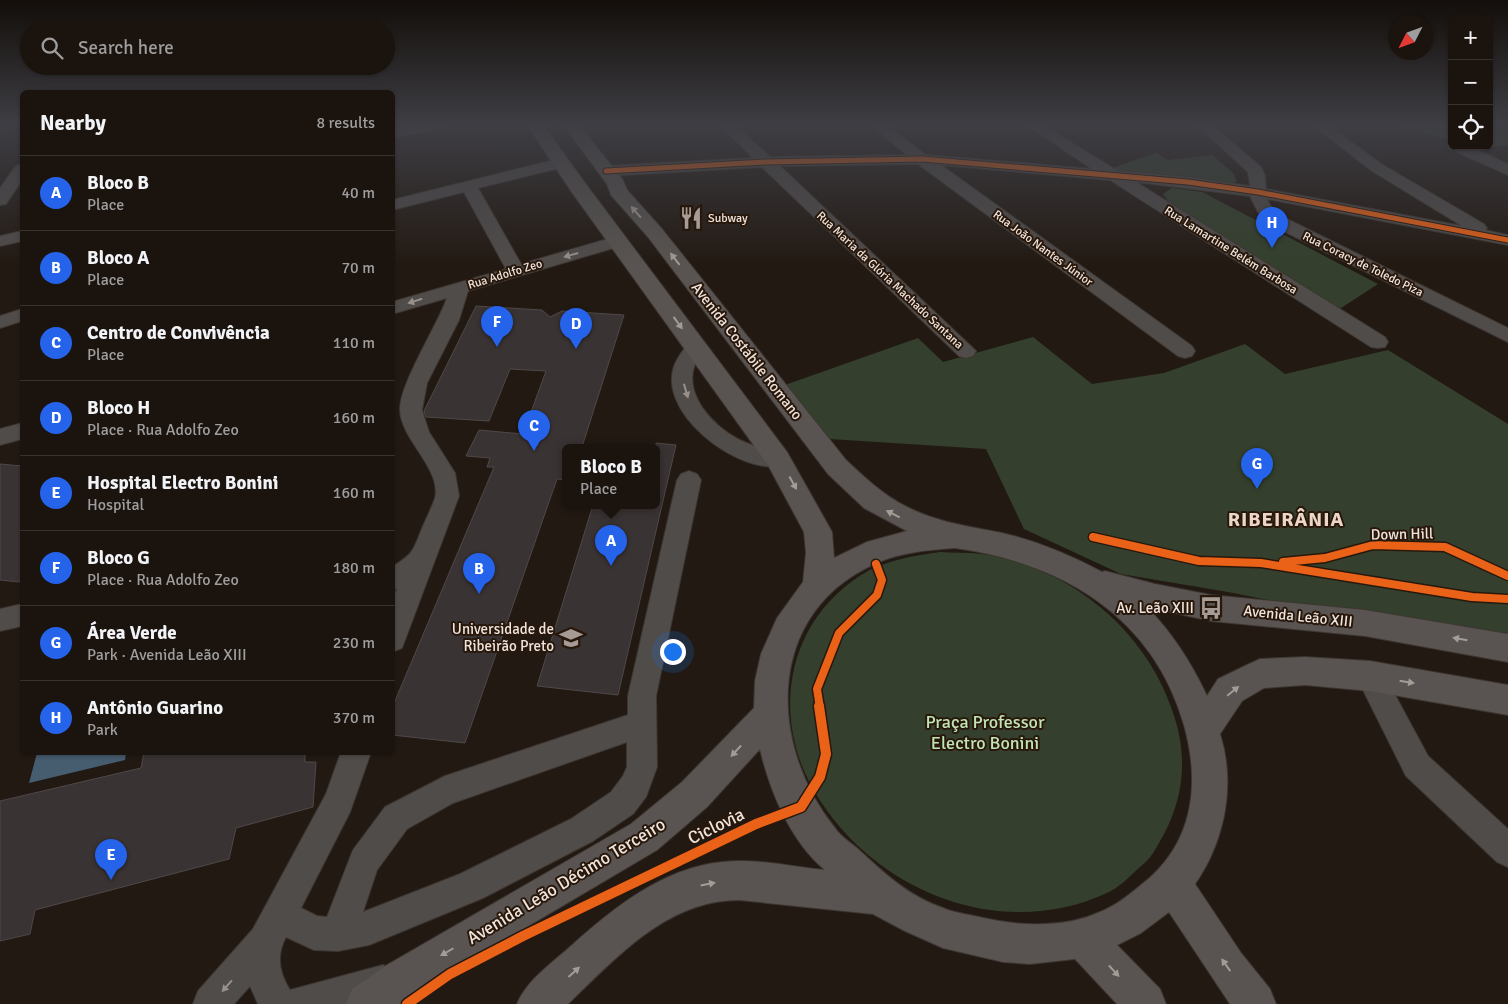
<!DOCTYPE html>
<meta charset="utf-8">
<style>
:root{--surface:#1a130e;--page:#231c17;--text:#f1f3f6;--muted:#9f9e9e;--line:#38322e;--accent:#2563eb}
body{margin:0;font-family:Signika,sans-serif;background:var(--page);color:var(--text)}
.controls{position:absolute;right:15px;top:15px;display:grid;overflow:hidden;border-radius:8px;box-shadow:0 1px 4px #0004}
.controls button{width:45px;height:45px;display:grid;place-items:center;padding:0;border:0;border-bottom:1px solid var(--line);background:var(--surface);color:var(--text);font:25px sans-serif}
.compass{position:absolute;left:1388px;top:15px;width:45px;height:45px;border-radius:50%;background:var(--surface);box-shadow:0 1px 4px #0004;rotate:228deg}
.you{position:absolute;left:672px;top:651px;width:18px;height:18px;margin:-12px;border:4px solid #fff;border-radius:50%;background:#1a73e8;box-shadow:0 0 0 8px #1a73e833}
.badge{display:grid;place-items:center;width:32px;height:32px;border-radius:50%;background:var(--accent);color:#fff;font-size:16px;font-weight:700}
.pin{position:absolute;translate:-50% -41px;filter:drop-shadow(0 1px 2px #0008)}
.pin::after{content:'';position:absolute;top:26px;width:18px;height:15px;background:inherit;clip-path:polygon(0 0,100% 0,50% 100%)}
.popup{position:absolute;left:562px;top:444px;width:98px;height:65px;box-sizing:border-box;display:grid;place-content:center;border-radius:8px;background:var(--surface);filter:drop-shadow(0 1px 4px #0005);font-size:16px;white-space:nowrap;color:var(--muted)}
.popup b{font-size:19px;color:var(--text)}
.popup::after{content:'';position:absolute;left:50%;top:100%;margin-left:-10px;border:10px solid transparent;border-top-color:var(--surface)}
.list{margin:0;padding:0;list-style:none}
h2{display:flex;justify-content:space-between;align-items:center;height:65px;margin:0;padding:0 20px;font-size:21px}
h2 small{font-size:16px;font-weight:400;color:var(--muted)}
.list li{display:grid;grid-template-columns:32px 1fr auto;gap:15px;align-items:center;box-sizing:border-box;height:75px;padding:0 20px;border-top:1px solid var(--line)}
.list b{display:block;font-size:19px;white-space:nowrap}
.list p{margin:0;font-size:16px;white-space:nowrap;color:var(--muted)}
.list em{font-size:16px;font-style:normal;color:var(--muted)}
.icon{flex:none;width:28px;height:28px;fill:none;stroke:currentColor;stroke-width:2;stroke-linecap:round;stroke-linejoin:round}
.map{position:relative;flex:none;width:1508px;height:1004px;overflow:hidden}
.search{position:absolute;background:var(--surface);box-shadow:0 1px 4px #0004;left:20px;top:20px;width:375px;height:55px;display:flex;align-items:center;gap:12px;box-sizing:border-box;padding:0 18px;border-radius:28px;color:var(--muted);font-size:19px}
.panel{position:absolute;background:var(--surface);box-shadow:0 1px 4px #0004;left:20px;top:90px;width:375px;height:665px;border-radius:8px}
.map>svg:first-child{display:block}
.green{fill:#34402d}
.water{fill:#465c6f}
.building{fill:#3a3333;stroke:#4f4849}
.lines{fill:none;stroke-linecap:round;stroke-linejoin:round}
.minor-casing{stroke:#3d3530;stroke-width:2}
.major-casing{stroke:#3d3530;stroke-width:2}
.minor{fill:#504c4a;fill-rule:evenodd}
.major{fill:#595451;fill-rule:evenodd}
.cycleway-far2-casing{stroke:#28180c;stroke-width:7}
.cycleway-far1-casing{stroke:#28180c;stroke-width:11}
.cycleway-casing{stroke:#28180c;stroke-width:13}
.cycleway-far2{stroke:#ea6118;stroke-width:5}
.cycleway-far1{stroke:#ea6118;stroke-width:8}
.cycleway{stroke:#ea6118;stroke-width:10}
.oneway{fill:#a49c96}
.oneway2{fill:#98908b}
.labels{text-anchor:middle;stroke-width:4;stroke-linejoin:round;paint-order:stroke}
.far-poi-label{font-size:12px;fill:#efe3db;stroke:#28180c;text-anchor:start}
.far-street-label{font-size:12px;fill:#efe3db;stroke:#28180c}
.street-label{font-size:15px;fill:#efe3db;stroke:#28180c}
.poi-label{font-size:15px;fill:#efe3db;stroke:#28180c;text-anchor:end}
.near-park-label{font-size:18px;fill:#c0e4b3;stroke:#28180c}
.near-street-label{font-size:18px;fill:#efe3db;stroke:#28180c}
.district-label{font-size:20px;font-weight:bold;letter-spacing:1px;fill:#edd6c6;stroke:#28180c}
</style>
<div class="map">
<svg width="1508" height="1004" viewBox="0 0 1508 1004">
<rect width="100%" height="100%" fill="#221912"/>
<g class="green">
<polygon points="1388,126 1452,126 1452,141 1401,127"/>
<polygon points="1489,132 1508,132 1508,145 1478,149 1469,146 1489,146"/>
<polygon points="1156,153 1168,160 1212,155 1233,173 1237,181 1230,186 1116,172 1109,169"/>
<polygon points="1172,188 1202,192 1378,284 1338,310 1175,211 1163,194"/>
<polygon points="1033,337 1092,384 1164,373 1245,344 1285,374 1388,350 1508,424 1508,637 1491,645 1228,592 1121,574 1024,529 986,449 830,439 785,385 918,338 943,362"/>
<path d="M 940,552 C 954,553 968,552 982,554 C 1066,566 1143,627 1171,707 C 1189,754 1185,800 1159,843 C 1154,852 1149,860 1141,866 C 1131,875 1121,886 1109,892 C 1004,942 880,894 819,799 C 770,723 783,625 861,575 C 885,560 913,556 940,552 Z"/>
</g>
<polygon class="water" points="37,753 37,752 126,753 125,760 29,783"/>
<g class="building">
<polygon points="476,306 542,310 550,317 562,311 624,315 582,447 566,447 566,480 557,479 465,743 392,735 392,708 494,467 487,467 490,458 466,456 479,430 523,434 546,371 510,369 489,421 426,417 424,411"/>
<polygon points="656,443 676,445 618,695 537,686 593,505 656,505"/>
<polygon points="0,464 22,466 22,577 19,582 0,580"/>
<polygon points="144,752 305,752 305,762 316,762 313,807 236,828 229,859 35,910 30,934 0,941 0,801 141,768"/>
</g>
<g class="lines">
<defs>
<g id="minor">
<polygon points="413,126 441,126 439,129 392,138 392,129"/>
<polygon points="721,126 736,126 770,157 907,155 872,126 888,126 926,155 1092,169 1028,126 1044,126 1118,171 1188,177 1250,186 1248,172 1198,126 1213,126 1261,167 1265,176 1266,189 1462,226 1372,171 1314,126 1329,126 1383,165 1484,224 1487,228 1485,230 1508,235 1508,245 1267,199 1270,205 1283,217 1508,328 1508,342 1271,225 1258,212 1250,196 1136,182 1385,337 1388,342 1385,347 1378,348 1371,347 1110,180 941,165 1192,346 1195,351 1192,356 1185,358 1178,356 918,164 780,166 976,351 973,356 966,358 959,356 762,167 606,176 598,171 606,166 753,158"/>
<polygon points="1452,142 1452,146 1468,146 1508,164 1508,175 1450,149 1447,146"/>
<path d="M 562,158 L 568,160 L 570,163 L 568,166 L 478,188 L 521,264 L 618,236 L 624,237 L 627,241 L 624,245 L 468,291 L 459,320 L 427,383 L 422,410 L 429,432 L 455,473 L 459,496 L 402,648 L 392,652 L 392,599 L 397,589 L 392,590 L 392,567 C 415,553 413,550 423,526 C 427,517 432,507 435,498 C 442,469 401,440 400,410 C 399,385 437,326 447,298 L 392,314 L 392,302 L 506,269 L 464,192 L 392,210 L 392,200 Z"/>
<polygon points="22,164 22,180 6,204 0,205 0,188 16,166"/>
<polygon points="22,231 22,241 0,246 0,236"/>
<polygon points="22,309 22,321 0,328 0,316"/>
<path d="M 696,341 L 703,342 L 706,347 C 701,355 695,361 693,371 C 687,404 724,436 752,445 C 763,449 775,450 786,453 L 789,459 L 786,465 C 741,479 647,408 678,358 C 683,350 687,343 696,341 Z"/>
<polygon points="22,423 22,439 0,445 0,429"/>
<path d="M 689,471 L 697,474 L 701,480 L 656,696 L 657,767 L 646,797 L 633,814 L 593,841 L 483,898 L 369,945 L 338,951 L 314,950 L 286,937 C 276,955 279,973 290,990 L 383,965 L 395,971 L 401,983 L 395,995 L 370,1004 L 258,1004 L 250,986 L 234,1004 L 193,1004 L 198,991 L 253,929 L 326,794 L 341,752 L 371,752 L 350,812 L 301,908 L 317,916 L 327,917 L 353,850 L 385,807 L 445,776 L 628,715 L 628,696 L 677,480 L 681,474 ZM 627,742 L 627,767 L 623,776 L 611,792 L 571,819 L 460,874 L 363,912 L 377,870 L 407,829 L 453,803 Z"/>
<polygon points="22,604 22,626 0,631 0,609"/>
<polygon points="1370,663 1380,667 1428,756 1508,829 1508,867 1497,862 1406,776 1356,676 1360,667"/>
</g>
<path id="major" d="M 528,126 L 544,126 L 585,183 L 787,452 L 832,532 L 834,558 L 867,542 L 907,531 L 864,508 L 828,474 L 648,237 L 611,195 L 607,184 L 564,126 L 580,126 L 623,180 L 627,190 L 662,229 L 846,460 C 865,478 883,495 907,507 C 939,523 967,526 1002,533 C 1037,541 1070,555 1102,572 L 1105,571 L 1155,584 L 1211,595 L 1365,610 L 1508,634 L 1508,662 L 1365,636 L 1211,621 L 1147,607 C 1173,634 1191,662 1207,696 L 1218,679 L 1249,664 L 1260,659 L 1305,657 L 1370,661 L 1508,685 L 1508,715 L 1370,691 L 1305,685 L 1264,688 L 1242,701 L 1220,734 C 1236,784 1225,841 1195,884 L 1241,953 L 1270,989 L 1276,1004 L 1230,1004 L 1169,912 L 1141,933 L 1117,945 L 1160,989 L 1166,1004 L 1117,1004 L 1075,959 L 1030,964 L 1003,962 L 943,948 L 905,931 L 873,914 L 739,900 C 667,900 616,958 568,1004 L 517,1004 C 527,980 552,963 571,946 C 613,908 663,868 722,862 C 756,858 792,867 825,870 C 791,842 770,792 760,749 L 707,807 L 657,850 L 415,993 L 401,1004 L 346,1004 L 352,989 L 387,965 L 631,824 L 682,782 L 754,708 L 755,681 L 761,654 L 777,618 L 803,582 L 806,553 L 804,532 L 768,465 L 571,191 ZM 955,548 C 1062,563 1153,616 1184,725 C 1201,786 1193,845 1141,885 C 1128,896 1115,906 1100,912 C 1063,929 1017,926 979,917 C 967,914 954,913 943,908 C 908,896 884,873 858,849 C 850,842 841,837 835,828 C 767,744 765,611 877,563 C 901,552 929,550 955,548 Z"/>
</defs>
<use href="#minor" class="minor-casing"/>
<use href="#major" class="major-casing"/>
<use href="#minor" class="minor"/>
<use href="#major" class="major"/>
<defs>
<polyline id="cycleway-far2" points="606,171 766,162 922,159 1188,182 1258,192 1508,240"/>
<g id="cycleway-far1">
<polyline points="1093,537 1199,561 1261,563 1472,597 1508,599"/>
<polyline points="1283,562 1325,558 1373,545 1445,547 1508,576"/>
<polyline points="820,708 817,689 839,633 877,595 882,580 876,564"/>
</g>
<polyline id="cycleway" points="407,1004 450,974 523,936 756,824 801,807 820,777 826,754 819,706"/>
</defs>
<use href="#cycleway-far2" class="cycleway-far2-casing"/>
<use href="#cycleway-far1" class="cycleway-far1-casing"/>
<use href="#cycleway" class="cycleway-casing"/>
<use href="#cycleway-far2" class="cycleway-far2"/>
<use href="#cycleway-far1" class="cycleway-far1"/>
<use href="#cycleway" class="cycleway"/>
</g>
<defs><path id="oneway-solid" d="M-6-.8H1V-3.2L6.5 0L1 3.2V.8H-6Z" transform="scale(1.25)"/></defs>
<g class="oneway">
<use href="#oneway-solid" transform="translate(636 212) rotate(-131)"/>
<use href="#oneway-solid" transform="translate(675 259) rotate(-128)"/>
<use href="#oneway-solid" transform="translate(678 323) rotate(54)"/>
<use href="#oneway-solid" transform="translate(793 483) rotate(61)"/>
<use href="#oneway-solid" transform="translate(893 514) rotate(-153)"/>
<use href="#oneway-solid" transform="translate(1460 639) rotate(-170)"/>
<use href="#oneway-solid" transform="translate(1407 682) rotate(9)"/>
<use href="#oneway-solid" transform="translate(1233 691) rotate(-39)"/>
<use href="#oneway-solid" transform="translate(736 751) rotate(133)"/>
<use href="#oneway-solid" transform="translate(708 884) rotate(-11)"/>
<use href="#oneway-solid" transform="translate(447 952) rotate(150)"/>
<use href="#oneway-solid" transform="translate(1226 965) rotate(-125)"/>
<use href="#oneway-solid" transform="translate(1114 971) rotate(47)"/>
<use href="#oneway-solid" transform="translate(574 972) rotate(-42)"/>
</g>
<g class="oneway2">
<use href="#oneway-solid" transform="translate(571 255) rotate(164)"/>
<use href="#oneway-solid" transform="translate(415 301) rotate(163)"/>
<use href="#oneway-solid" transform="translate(686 391) rotate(74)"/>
<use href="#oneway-solid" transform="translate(227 986) rotate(131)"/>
</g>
<linearGradient id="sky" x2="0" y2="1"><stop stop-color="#130e0a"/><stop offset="0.47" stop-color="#3e3e44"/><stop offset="1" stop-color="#3e3e44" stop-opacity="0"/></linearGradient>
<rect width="1508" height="266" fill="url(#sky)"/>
<defs>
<symbol id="restaurant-bare" viewBox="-9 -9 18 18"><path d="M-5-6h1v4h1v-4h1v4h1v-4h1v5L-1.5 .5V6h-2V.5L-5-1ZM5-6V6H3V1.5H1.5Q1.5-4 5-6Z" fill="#a79c95" stroke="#28180c" stroke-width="2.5" paint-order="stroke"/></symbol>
<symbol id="bus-bare" viewBox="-9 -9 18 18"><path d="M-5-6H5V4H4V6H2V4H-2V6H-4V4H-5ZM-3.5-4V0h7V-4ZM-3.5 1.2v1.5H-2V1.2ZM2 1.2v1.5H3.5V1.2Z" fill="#a79c95" stroke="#28180c" stroke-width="2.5" paint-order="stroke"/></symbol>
<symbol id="university-bare" viewBox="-9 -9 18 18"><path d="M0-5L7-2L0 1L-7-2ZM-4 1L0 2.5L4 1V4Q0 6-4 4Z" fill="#a79c95" stroke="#28180c" stroke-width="2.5" paint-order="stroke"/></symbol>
</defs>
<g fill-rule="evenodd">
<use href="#restaurant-bare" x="675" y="202" width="32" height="32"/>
<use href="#bus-bare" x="1195" y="592" width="32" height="32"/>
<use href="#university-bare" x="555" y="622" width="32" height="32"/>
</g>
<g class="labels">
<g class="far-poi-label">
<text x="708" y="222">Subway</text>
</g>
<g class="far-street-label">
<text transform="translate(1043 248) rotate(36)" y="4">Rua João Nantes Júnior</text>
<text transform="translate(1231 250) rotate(32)" y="4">Rua Lamartine Belém Barbosa</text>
<text transform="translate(1363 264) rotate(26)" y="4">Rua Coracy de Toledo Piza</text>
<text transform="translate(505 274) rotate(-17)" y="4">Rua Adolfo Zeo</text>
<text transform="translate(890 280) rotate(43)" y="4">Rua Maria da Glória Machado Santana</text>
</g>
<g class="street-label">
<text transform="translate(747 351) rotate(52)" y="5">Avenida Costábile Romano</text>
<text transform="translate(1402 534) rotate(-1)" y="5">Down Hill</text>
<text transform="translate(1298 616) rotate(6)" y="5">Avenida Leão XIII</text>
</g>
<g class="poi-label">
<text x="1194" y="613">Av. Leão XIII</text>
<text x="554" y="634">Universidade de<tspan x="554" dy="17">Ribeirão Preto</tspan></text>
</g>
<g class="near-park-label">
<text x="985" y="728">Praça Professor<tspan x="985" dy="21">Electro Bonini</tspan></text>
</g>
<g class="near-street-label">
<text transform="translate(716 826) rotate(-26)" y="6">Ciclovia</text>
<text transform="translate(566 881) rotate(-31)" y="6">Avenida Leão Décimo Terceiro</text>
</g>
<g class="district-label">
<text x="1286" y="526">RIBEIRÂNIA</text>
</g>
</g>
</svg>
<div class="controls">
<button>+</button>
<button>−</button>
<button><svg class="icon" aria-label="locate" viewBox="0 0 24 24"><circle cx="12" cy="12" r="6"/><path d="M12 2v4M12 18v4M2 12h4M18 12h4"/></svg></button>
</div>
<svg class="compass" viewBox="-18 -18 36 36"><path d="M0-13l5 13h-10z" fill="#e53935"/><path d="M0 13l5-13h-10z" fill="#9f9e9e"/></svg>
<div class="you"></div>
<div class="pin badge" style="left:611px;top:566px">A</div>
<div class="popup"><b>Bloco B</b>Place</div>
<div class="pin badge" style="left:479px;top:594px">B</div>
<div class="pin badge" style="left:534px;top:451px">C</div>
<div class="pin badge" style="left:576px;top:349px">D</div>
<div class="pin badge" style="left:111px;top:880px">E</div>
<div class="pin badge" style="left:497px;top:347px">F</div>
<div class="pin badge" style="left:1257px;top:489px">G</div>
<div class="pin badge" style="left:1272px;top:248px">H</div>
<div class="search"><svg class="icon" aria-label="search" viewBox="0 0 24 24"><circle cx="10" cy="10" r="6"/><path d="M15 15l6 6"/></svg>Search here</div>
<section class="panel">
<h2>Nearby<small>8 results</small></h2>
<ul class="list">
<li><span class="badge">A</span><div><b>Bloco B</b><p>Place</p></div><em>40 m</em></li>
<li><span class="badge">B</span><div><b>Bloco A</b><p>Place</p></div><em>70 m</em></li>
<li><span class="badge">C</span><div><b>Centro de Convivência</b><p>Place</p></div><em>110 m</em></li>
<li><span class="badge">D</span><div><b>Bloco H</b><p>Place · Rua Adolfo Zeo</p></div><em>160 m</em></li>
<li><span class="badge">E</span><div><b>Hospital Electro Bonini</b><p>Hospital</p></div><em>160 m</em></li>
<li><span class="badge">F</span><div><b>Bloco G</b><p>Place · Rua Adolfo Zeo</p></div><em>180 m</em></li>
<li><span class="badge">G</span><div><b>Área Verde</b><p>Park · Avenida Leão XIII</p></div><em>230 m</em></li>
<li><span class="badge">H</span><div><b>Antônio Guarino</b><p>Park</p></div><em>370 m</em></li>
</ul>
</section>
</div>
